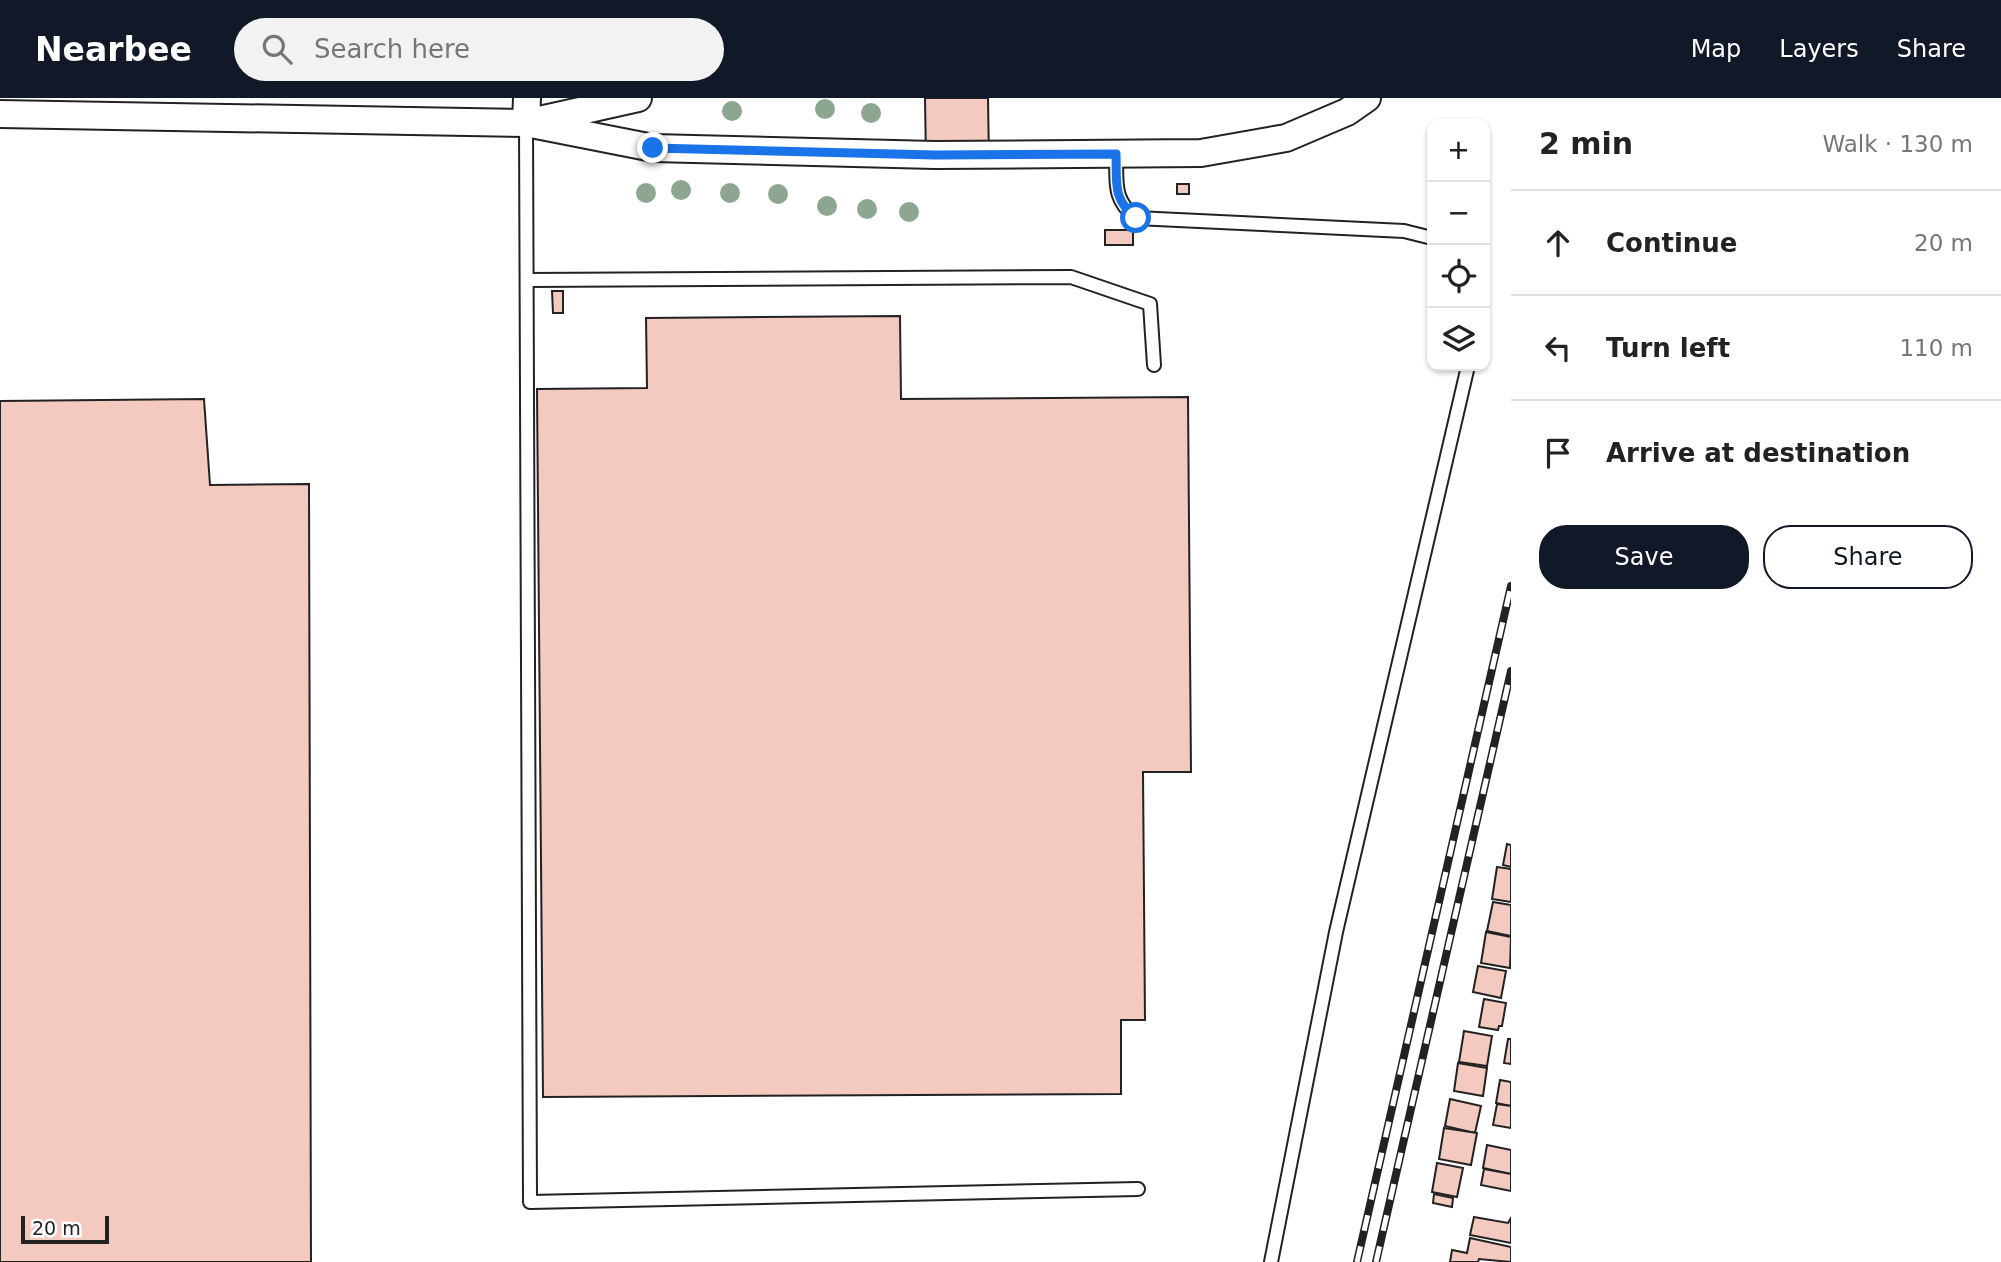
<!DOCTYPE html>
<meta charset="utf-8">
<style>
:root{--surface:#fff;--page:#f2f2f2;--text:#222;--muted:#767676;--line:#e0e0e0;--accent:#111827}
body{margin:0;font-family:"DejaVu Sans",sans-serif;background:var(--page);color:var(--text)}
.controls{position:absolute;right:21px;top:21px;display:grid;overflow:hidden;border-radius:14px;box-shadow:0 2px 5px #0004}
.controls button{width:63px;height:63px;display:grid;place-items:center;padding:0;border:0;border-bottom:2px solid var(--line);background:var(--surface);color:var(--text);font:35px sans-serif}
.scale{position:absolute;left:21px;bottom:18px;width:88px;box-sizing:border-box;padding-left:7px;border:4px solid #222;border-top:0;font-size:19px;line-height:24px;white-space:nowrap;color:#222;-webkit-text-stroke:5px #fff;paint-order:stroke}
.stop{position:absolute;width:21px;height:21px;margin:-16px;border:5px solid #1a73e8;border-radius:50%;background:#fff}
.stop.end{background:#1a73e8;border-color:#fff;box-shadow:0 2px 7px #0008}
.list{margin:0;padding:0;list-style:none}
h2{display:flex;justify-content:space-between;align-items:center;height:91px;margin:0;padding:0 28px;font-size:30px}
h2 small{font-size:23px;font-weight:400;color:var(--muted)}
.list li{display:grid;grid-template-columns:46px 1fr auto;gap:21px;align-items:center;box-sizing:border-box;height:105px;padding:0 28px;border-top:2px solid var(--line)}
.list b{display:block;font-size:26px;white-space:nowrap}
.list em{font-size:23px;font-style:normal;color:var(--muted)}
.actions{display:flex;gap:14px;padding:21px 28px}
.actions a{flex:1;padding:16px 0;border:2px solid var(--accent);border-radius:28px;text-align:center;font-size:24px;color:var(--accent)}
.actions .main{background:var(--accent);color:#fff}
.icon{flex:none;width:38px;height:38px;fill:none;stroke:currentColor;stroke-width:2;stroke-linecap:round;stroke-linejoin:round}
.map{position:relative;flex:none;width:1511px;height:1164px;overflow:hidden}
header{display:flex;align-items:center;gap:42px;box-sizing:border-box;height:98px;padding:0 35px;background:var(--accent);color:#fff}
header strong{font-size:33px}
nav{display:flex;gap:38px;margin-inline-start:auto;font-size:24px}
.search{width:490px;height:63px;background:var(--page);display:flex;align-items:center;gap:18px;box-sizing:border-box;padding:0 24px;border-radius:38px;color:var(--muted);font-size:26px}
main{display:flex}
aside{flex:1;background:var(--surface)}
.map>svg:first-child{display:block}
.building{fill:#f3c9c0;stroke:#222;stroke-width:2}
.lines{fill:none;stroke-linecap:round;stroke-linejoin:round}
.service-casing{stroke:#222;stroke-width:16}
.minor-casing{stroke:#222;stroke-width:30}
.service{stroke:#fff;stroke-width:12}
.minor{stroke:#fff;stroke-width:26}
.rail-casing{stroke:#222;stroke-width:8}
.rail{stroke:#fff;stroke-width:5;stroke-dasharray:16;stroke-linecap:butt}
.tree{fill:#8da692}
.route{stroke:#1a73e8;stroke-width:9}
</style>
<header>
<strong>Nearbee</strong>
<div class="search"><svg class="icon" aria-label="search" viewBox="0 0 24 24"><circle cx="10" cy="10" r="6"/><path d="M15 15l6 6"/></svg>Search here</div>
<nav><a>Map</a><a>Layers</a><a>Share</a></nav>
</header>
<main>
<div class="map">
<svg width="1511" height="1164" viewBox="0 0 1511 1164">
<rect width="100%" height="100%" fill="#fff"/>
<g class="building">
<polygon points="925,0 988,0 989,63 926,63"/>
<rect x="1177" y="86" width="12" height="10"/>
<rect x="1105" y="132" width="28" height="15"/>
<polygon points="552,193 563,193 563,215 553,215"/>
<polygon points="900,218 901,301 1188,299 1191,674 1143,674 1145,922 1121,922 1121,996 543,999 537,291 647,290 646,220"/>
<polygon points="204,301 210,387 309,386 311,1164 0,1164 0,303"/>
<polygon points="1507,746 1511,747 1511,769 1503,767"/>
<polygon points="1497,769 1511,771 1511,804 1492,801"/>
<polygon points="1493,804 1511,807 1511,838 1487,833"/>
<polygon points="1486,834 1511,839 1510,870 1481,865"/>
<polygon points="1478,868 1506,873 1501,900 1473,894"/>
<polygon points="1484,901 1506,905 1502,928 1499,928 1498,932 1479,929"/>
<polygon points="1464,933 1492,938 1487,968 1459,964"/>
<polygon points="1508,941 1511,941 1511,966 1504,965"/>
<polygon points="1458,965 1487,970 1483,998 1454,993"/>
<polygon points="1500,982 1511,984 1511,1008 1496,1005"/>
<polygon points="1450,1001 1481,1008 1475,1035 1445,1028"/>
<polygon points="1497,1006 1511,1008 1511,1030 1493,1027"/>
<polygon points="1444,1030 1477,1035 1471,1067 1439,1061"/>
<polygon points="1487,1047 1511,1052 1511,1076 1483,1070"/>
<polygon points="1437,1065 1463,1070 1457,1099 1432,1094"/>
<polygon points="1484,1071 1511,1076 1511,1093 1481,1087"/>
<polygon points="1434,1096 1453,1100 1452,1109 1433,1105"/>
<polygon points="1474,1119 1508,1125 1511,1120 1511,1145 1470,1137"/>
<polygon points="1470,1140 1511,1149 1511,1164 1479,1161 1478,1164 1450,1164 1452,1152 1467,1155"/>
</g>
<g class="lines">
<defs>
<g id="service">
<polyline points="526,25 530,1104 1138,1091"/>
<path d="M 1116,56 C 1117,84 1112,101 1136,120 L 1404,133 L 1432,140"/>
<polyline points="527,182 1071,179 1150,206 1154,267"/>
<polyline points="1271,1164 1336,834 1468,268"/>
</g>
<g id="minor">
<polyline points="0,16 526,25 653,50 935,57 1201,55 1286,40 1347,14 1367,0"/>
<polyline points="535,23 638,0"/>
<polyline points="526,25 527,0"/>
</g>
</defs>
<use href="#service" class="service-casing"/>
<use href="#minor" class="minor-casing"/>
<use href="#service" class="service"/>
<use href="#minor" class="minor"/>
<defs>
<g id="rail">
<polyline points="1357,1164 1511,488"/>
<polyline points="1376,1164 1511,573"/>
</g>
</defs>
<use href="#rail" class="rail-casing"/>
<use href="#rail" class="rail"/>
</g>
<g class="tree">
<circle cx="825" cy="11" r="10"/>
<circle cx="732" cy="13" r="10"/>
<circle cx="871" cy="15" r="10"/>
<circle cx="681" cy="92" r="10"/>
<circle cx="646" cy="95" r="10"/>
<circle cx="730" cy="95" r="10"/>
<circle cx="778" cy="96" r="10"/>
<circle cx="827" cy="108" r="10"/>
<circle cx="867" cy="111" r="10"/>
<circle cx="909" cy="114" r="10"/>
</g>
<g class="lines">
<path class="route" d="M 653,50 L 935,57 L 1116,56 C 1117,84 1112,101 1136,120"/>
</g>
</svg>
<div class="controls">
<button>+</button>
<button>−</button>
<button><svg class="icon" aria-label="locate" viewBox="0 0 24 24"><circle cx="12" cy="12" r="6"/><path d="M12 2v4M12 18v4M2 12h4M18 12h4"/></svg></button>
<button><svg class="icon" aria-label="layers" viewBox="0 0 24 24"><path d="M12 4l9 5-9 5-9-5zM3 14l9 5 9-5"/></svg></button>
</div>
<div class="scale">20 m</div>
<div class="stop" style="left:1136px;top:120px"></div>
<div class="stop end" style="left:653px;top:50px"></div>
</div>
<aside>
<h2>2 min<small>Walk · 130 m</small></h2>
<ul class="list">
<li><svg class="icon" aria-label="ahead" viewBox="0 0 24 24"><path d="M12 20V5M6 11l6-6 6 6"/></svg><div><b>Continue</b></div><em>20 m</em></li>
<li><svg class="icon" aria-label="left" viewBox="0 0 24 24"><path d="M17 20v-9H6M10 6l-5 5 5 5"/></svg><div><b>Turn left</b></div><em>110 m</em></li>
<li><svg class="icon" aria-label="arrive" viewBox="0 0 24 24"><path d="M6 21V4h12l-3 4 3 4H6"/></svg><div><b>Arrive at destination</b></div></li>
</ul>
<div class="actions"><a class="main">Save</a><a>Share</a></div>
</aside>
</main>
